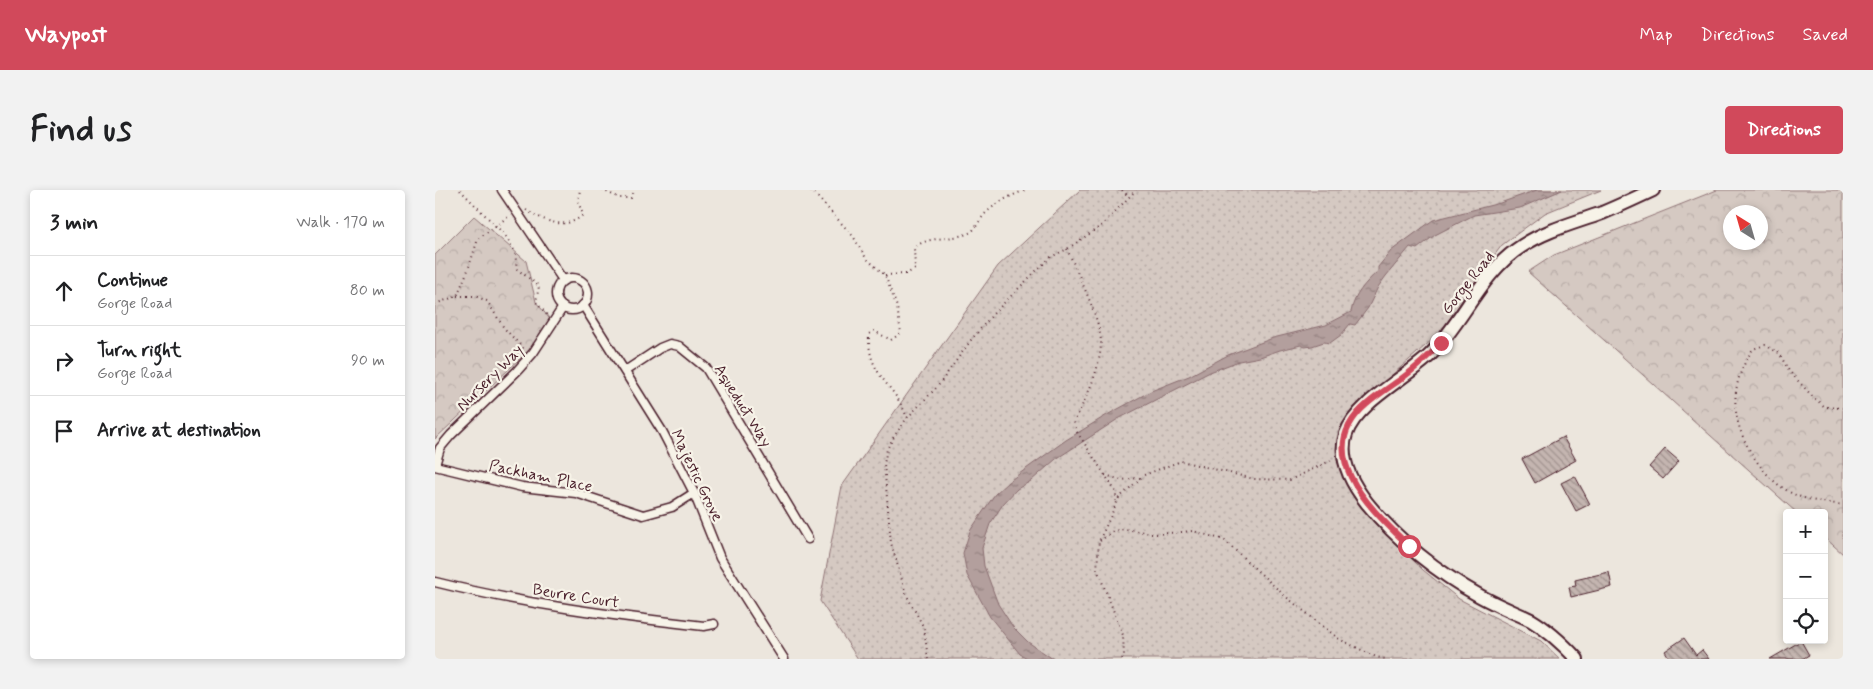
<!DOCTYPE html>
<meta charset="utf-8">
<style>
:root{--surface:#fff;--page:#f2f2f2;--text:#202124;--muted:#757577;--line:#e0e0e0;--accent:#d1495b}
body{margin:0;font-family:Mynerve,sans-serif;background:var(--page);color:var(--text)}
.controls{position:absolute;right:15px;bottom:15px;display:grid;overflow:hidden;border-radius:5px;box-shadow:0 2px 8px #0003}
.controls button{width:45px;height:45px;display:grid;place-items:center;padding:0;border:0;border-bottom:1px solid var(--line);background:var(--surface);color:var(--text);font:25px sans-serif}
.compass{position:absolute;left:1288px;top:15px;width:45px;height:45px;border-radius:50%;background:var(--surface);box-shadow:0 2px 8px #0003;rotate:323deg}
.stop{position:absolute;width:15px;height:15px;margin:-11px;border:4px solid #d1495b;border-radius:50%;background:#fff}
.stop.end{background:#d1495b;border-color:#fff;box-shadow:0 1px 5px #0008}
.list{margin:0;padding:0;list-style:none}
h2{display:flex;justify-content:space-between;align-items:center;height:65px;margin:0;padding:0 20px;font-size:21px}
h2 small{font-size:16px;font-weight:400;color:var(--muted)}
.list li{display:grid;grid-template-columns:32px 1fr auto;gap:15px;align-items:center;box-sizing:border-box;height:70px;padding:0 20px;border-top:1px solid var(--line)}
.list b{display:block;font-size:19px;white-space:nowrap}
.list p{margin:0;font-size:16px;white-space:nowrap;color:var(--muted)}
.list em{font-size:16px;font-style:normal;color:var(--muted)}
.icon{flex:none;width:28px;height:28px;fill:none;stroke:currentColor;stroke-width:2;stroke-linecap:round;stroke-linejoin:round}
.map{position:relative;flex:none;width:1408px;height:469px;overflow:hidden;border-radius:5px}
header{display:flex;align-items:center;gap:30px;box-sizing:border-box;height:70px;padding:0 25px;background:var(--accent);color:#fff}
header strong{font-size:24px}
nav{display:flex;gap:28px;margin-inline-start:auto;font-size:18px}
.intro{display:flex;align-items:center;justify-content:space-between;box-sizing:border-box;height:120px;padding:0 30px}
h1{margin:0;font-size:35px}
.button{padding:12px 22px;border-radius:5px;background:var(--accent);color:#fff;font-size:18px;font-weight:700}
main{display:flex;gap:30px;padding:0 30px}
aside{flex:1;background:var(--surface);border-radius:5px;box-shadow:0 2px 8px #0003}
.map>svg:first-child{display:block}
.forest{fill:url(#forest-crowns);stroke:#907476;fill-rule:evenodd}
.park{fill:url(#park-dots);stroke:#907476}
.water{fill:url(#water-ripples);stroke:#896c6f}
.building{fill:url(#building-back-hatch);stroke:#4a1f2b}
.lines{fill:none;stroke-linecap:round;stroke-linejoin:round}
.street-casing{stroke:#4a1f2b;stroke-width:11}
.primary-casing{stroke:#4a1f2b;stroke-width:16}
.path{stroke:#4a1f2b;stroke-width:2;stroke-dasharray:1 4;stroke-linecap:butt}
.street{stroke:#f7f3e8;stroke-width:8}
.primary{stroke:#f7f3e8;stroke-width:12}
.route{stroke:#d1495b;stroke-width:6}
.labels{text-anchor:middle;stroke-width:4.5;stroke-linejoin:round;paint-order:stroke}
.street-label{font-size:16px;fill:#4a1f2b;stroke:#f7f3e8}
</style>
<header>
<strong>Waypost</strong>
<nav><a>Map</a><a>Directions</a><a>Saved</a></nav>
</header>
<div class="intro"><h1>Find us</h1><a class="button">Directions</a></div>
<main>
<aside>
<h2>3 min<small>Walk · 170 m</small></h2>
<ul class="list">
<li><svg class="icon" aria-label="ahead" viewBox="0 0 24 24"><path d="M12 20V5M6 11l6-6 6 6"/></svg><div><b>Continue</b><p>Gorge Road</p></div><em>80 m</em></li>
<li><svg class="icon" aria-label="right" viewBox="0 0 24 24"><path d="M7 20v-9h11M14 6l5 5-5 5"/></svg><div><b>Turn right</b><p>Gorge Road</p></div><em>90 m</em></li>
<li><svg class="icon" aria-label="arrive" viewBox="0 0 24 24"><path d="M6 21V4h12l-3 4 3 4H6"/></svg><div><b>Arrive at destination</b></div></li>
</ul>
</aside>
<div class="map">
<svg width="1408" height="469" viewBox="0 0 1408 469">
<defs>
<pattern id="forest-crowns" width="20" height="18" patternUnits="userSpaceOnUse" patternTransform="scale(1.25)"><rect width="20" height="18" fill="#d5c9c2"/><path d="M2 6a3 3 0 1 1 6 0M12 15a3 3 0 1 1 6 0" fill="none" stroke="#b8aca7"/></pattern>
<pattern id="park-dots" width="8" height="8" patternUnits="userSpaceOnUse" patternTransform="scale(1.25)"><rect width="8" height="8" fill="#d5c9c2"/><path d="M2 2h.1M6 6h.1" fill="none" stroke="#b8aca7" stroke-width="1.8" stroke-linecap="round"/></pattern>
<pattern id="water-ripples" width="26" height="14" patternUnits="userSpaceOnUse" patternTransform="scale(1.25)"><rect width="26" height="14" fill="#b39f9d"/><path d="M2 4q2-2 4 0t4 0M15 11q2-2 4 0t4 0" fill="none" stroke="#948180"/></pattern>
<pattern id="building-back-hatch" width="6" height="6" patternUnits="userSpaceOnUse" patternTransform="scale(1.25)"><rect width="6" height="6" fill="#c4b5b0"/><path d="M-1 5l2 2M0 0l6 6M5-1l2 2" fill="none" stroke="#a1938f"/></pattern>
</defs>
<rect width="100%" height="100%" fill="#ece6dd"/>
<filter id="ink" filterUnits="userSpaceOnUse"><feTurbulence type="fractalNoise" baseFrequency=".02" numOctaves="2"/><feDisplacementMap in="SourceGraphic" scale="10" xChannelSelector="R" yChannelSelector="G"/><feConvolveMatrix kernelMatrix="1 2 1 2 8 2 1 2 1" color-interpolation-filters="sRGB"/></filter>
<g filter="url(#ink)">
<g class="forest">
<path d="M 1282,0 L 1408,0 L 1408,364 L 1389,347 L 1389,323 L 1362,323 L 1093,82 L 1119,65 ZM 1326,22 L 1326,52 L 1296,52 L 1296,22 Z"/>
<polygon points="39,26 91,71 101,112 118,133 110,145 0,249 0,65"/>
</g>
<polygon class="park" points="645,0 1166,0 1110,23 1067,55 1038,94 1006,142 918,219 907,245 903,267 914,298 941,334 988,380 1024,409 1106,451 1125,469 423,469 385,411 407,296 563,76"/>
<path class="water" d="M 1102,0 L 1127,0 L 1085,18 L 1039,25 L 1000,45 L 982,59 L 975,57 L 951,86 L 943,97 L 933,118 L 920,135 L 915,134 L 906,145 L 895,153 L 889,152 L 877,156 L 870,157 L 866,155 L 845,160 L 825,167 L 804,171 L 775,182 L 683,229 L 621,269 L 596,291 L 582,299 L 568,314 L 555,334 L 547,358 L 549,376 L 563,414 L 578,437 L 593,452 L 618,469 L 594,469 L 585,464 L 555,427 L 532,385 L 528,363 L 535,341 L 560,304 L 573,292 L 631,250 L 672,225 L 716,201 L 754,186 L 793,165 L 838,148 L 891,135 L 916,122 C 919,105 930,93 943,81 L 943,77 L 956,61 L 998,30 L 1065,13 Z"/>
<g class="building">
<polygon points="1128,247 1141,270 1100,293 1087,269"/>
<polygon points="1230,259 1244,271 1228,289 1214,277"/>
<polygon points="1140,286 1155,314 1141,321 1126,293"/>
<polygon points="1174,382 1177,397 1136,407 1134,397 1141,396 1140,390"/>
<polygon points="1249,448 1261,465 1267,460 1274,469 1235,469 1230,461"/>
<polygon points="1366,451 1374,465 1367,469 1335,469"/>
</g>
<g class="lines">
<defs>
<g id="street">
<polyline points="67,0 128,90"/>
<circle cx="137" cy="104" r="16"/>
<polyline points="148,115 227,241 259,303 285,368 349,469"/>
<polyline points="190,181 225,158 235,154 244,156 271,178 373,349"/>
<polyline points="0,275 5,258 16,245 82,181 98,163 128,117"/>
<polyline points="0,276 87,297 141,303 208,325 237,317 259,303"/>
<path d="M 0,392 C 88,414 179,426 269,436 L 279,434"/>
</g>
<path id="primary" d="M 1142,469 C 1128,454 1113,440 1096,430 C 1079,422 1061,415 1045,406 C 1003,383 962,350 932,313 C 917,294 903,268 911,244 C 921,213 971,188 995,165 C 1029,131 1046,82 1087,56 C 1111,40 1140,33 1167,23 C 1184,16 1201,8 1218,0"/>
</defs>
<use href="#street" class="street-casing"/>
<use href="#primary" class="primary-casing"/>
<g class="path">
<polyline points="25,0 70,45 80,62 82,79 104,96 101,112 112,125"/>
<polyline points="167,0 185,8 196,8 200,0"/>
<path d="M 376,0 L 418,46 L 431,68 L 450,85 L 462,117 L 466,143 L 456,150 L 439,141 L 434,144 C 432,187 461,194 472,228"/>
<polyline points="687,0 694,7"/>
<path d="M 91,20 C 110,31 129,41 148,25 L 143,11 L 145,0"/>
<path d="M 632,59 C 642,82 666,130 666,153 C 665,181 651,208 639,232 L 642,242 L 681,302 L 681,311"/>
<path d="M 450,85 L 471,84 L 480,79 L 479,58 C 493,45 516,51 534,43 C 541,40 545,28 551,23 C 562,12 577,5 591,0"/>
<polyline points="22,106 40,106 52,111 69,138 89,159"/>
<polyline points="0,114 22,106 33,80 43,49 74,26"/>
<path d="M 1408,218 L 1390,217 L 1379,208 L 1354,181 L 1344,163 L 1330,155 L 1318,159 C 1294,195 1295,229 1318,266 C 1327,279 1338,293 1353,301 C 1369,311 1389,312 1408,315"/>
<polyline points="670,285 686,290 705,288"/>
<polyline points="665,351 678,341 689,339 722,344 758,341 789,350 850,406 904,449 941,467 951,469"/>
<polyline points="493,469 489,438 471,404 456,353 449,274 452,259 460,245 472,228 503,196 536,150 558,124 604,78 616,67 632,59 666,36 701,0"/>
<polyline points="687,469 689,465 688,445 662,379 664,351 684,308 709,285 746,271 819,289 855,290 899,269"/>
</g>
<use href="#street" class="street"/>
<use href="#primary" class="primary"/>
</g>
</g>
<g class="lines" filter="url(#ink)">
<path class="route" d="M 974,356 C 937,320 874,263 932,214 C 942,205 955,197 966,189 C 981,178 994,166 1006,153"/>
</g>
<g class="labels">
<g class="street-label">
<text transform="translate(1032 92) rotate(-52)" y="6">Gorge Road</text>
<text transform="translate(54 187) rotate(-45)" y="6">Nursery Way</text>
<text transform="translate(309 215) rotate(58)" y="6">Aqueduct Way</text>
<text transform="translate(106 285) rotate(12)" y="6">Packham Place</text>
<text transform="translate(263 285) rotate(64)" y="6">Majestic Grove</text>
<text transform="translate(141 405) rotate(9)" y="6">Beurre Court</text>
</g>
</g>
</svg>
<div class="controls">
<button>+</button>
<button>−</button>
<button><svg class="icon" aria-label="locate" viewBox="0 0 24 24"><circle cx="12" cy="12" r="6"/><path d="M12 2v4M12 18v4M2 12h4M18 12h4"/></svg></button>
</div>
<svg class="compass" viewBox="-18 -18 36 36"><path d="M0-13l5 13h-10z" fill="#e53935"/><path d="M0 13l5-13h-10z" fill="#757577"/></svg>
<div class="stop" style="left:974px;top:356px"></div>
<div class="stop end" style="left:1006px;top:153px"></div>
</div>
</main>
